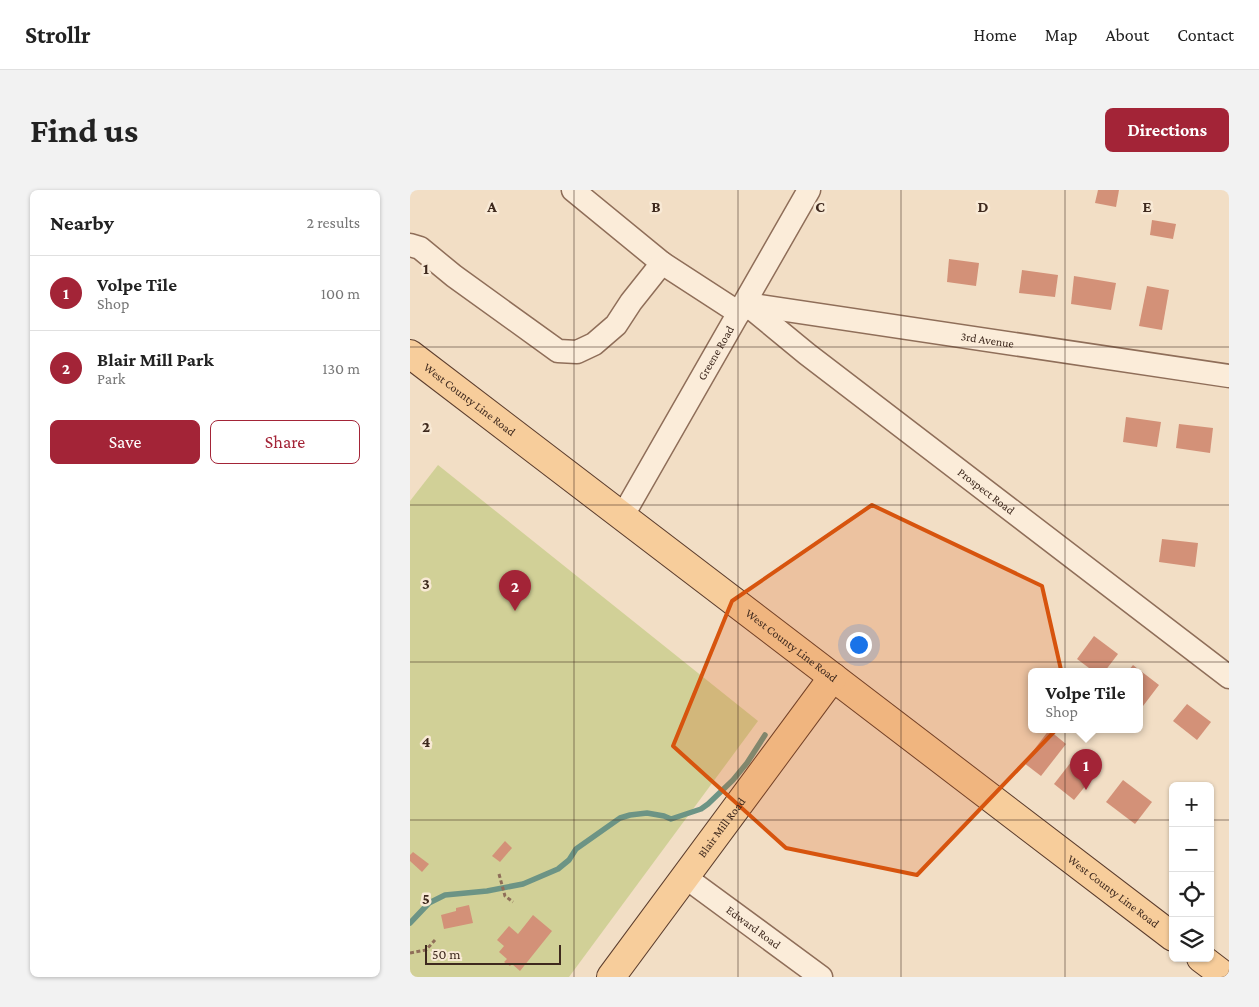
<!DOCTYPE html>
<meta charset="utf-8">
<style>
:root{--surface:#fff;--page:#f2f2f2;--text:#222;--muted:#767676;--line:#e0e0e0;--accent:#a32437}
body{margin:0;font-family:"Crimson Pro",serif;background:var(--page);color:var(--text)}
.controls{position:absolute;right:15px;bottom:15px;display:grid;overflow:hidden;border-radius:8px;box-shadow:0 1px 4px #0004}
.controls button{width:45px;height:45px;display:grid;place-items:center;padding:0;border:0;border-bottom:1px solid var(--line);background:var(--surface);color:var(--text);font:25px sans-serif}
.scale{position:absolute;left:15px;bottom:12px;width:136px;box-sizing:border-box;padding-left:5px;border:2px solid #3e291e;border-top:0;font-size:14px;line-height:18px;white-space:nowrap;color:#3e291e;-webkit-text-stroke:4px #f8e9d5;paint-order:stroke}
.you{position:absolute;left:448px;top:454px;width:18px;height:18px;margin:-12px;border:4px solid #fff;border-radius:50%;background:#1a73e8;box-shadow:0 0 0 8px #1a73e833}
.badge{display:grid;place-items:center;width:32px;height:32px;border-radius:50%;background:var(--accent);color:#fff;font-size:16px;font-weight:700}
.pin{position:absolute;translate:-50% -41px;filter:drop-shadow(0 1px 2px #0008)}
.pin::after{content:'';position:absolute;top:26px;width:18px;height:15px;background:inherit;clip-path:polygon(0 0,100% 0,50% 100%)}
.popup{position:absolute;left:618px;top:478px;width:115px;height:65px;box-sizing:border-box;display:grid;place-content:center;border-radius:8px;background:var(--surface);filter:drop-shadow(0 1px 4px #0005);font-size:16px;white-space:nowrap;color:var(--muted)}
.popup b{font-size:19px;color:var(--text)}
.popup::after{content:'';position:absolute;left:50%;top:100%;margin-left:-10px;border:10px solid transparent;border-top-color:var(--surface)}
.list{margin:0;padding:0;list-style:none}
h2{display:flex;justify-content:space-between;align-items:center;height:65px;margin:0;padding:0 20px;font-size:21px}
h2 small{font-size:16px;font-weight:400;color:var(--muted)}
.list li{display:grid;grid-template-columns:32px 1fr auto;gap:15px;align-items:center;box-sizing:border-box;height:75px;padding:0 20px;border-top:1px solid var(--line)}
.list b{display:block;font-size:19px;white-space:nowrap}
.list p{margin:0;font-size:16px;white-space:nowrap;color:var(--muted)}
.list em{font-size:16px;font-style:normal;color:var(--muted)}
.actions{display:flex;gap:10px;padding:15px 20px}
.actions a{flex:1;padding:11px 0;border:1px solid var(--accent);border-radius:8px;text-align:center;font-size:18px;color:var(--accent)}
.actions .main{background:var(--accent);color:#fff}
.icon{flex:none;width:28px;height:28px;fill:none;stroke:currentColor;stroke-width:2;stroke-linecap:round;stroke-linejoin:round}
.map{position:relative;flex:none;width:819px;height:787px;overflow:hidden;border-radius:8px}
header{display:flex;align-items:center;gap:30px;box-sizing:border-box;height:70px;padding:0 25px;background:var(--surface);border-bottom:1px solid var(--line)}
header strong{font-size:24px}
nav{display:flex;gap:28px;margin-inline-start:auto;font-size:18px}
.intro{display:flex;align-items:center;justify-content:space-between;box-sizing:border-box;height:120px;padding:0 30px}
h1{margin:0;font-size:35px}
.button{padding:12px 22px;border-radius:8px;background:var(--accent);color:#fff;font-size:18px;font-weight:700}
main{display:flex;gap:30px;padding:0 30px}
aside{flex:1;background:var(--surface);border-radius:8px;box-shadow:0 1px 4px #0004}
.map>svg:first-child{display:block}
.green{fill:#d1d097}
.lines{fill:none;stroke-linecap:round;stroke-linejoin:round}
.stream{stroke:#6c9485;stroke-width:5.5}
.building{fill:#d39178}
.minor-casing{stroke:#8f6e59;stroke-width:25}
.major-casing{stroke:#5c3d2d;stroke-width:30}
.path{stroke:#8f6e59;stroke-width:3;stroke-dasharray:4 2.5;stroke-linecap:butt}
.minor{stroke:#fbecd9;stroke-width:22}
.major{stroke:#f7cd9b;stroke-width:28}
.marked{fill:#d7540e;fill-opacity:0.2;stroke:#d7540e;stroke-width:4;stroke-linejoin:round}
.grid{fill:none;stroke:#3e291e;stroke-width:1;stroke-opacity:0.55}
.labels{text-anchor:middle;stroke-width:5;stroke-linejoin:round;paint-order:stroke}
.street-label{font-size:12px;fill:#3e291e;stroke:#f8e9d5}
.grid-label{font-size:16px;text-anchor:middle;font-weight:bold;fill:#3e291e;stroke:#f8e9d5;stroke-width:5;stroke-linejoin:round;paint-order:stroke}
</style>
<header>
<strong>Strollr</strong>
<nav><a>Home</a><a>Map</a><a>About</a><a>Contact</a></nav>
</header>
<div class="intro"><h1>Find us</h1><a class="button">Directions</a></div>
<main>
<aside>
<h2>Nearby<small>2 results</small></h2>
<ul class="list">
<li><span class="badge">1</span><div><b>Volpe Tile</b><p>Shop</p></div><em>100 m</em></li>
<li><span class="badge">2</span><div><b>Blair Mill Park</b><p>Park</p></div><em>130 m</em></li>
</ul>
<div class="actions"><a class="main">Save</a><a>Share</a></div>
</aside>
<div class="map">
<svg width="819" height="787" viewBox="0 0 819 787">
<rect width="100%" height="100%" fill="#f2dec5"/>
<polygon class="green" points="28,275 348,531 159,787 0,787 0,311"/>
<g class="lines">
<polyline class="stream" points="0,733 19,713 35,705 77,701 113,694 148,679 159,670 166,659 210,628 220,625 237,623 254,626 261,629 291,619 298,614 323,590 337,573 355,545"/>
</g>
<g class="building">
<polygon points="688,0 709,0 706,17 685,13"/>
<polygon points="742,30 766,34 763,49 740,45"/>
<polygon points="539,69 569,73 566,96 537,92"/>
<polygon points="612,80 648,85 645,107 609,103"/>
<polygon points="664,86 706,93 701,120 661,114"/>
<polygon points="737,96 759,100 752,140 729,136"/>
<polygon points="716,227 751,232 747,257 713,252"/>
<polygon points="769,234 803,238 800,263 766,258"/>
<polygon points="752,349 788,353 785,377 749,372"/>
<polygon points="684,446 708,464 695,481 683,481 667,469"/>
<polygon points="723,475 749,495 733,516 730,513 730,481 718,481"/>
<polygon points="777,514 801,532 787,550 763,531"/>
<polygon points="639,540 656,554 631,586 614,573"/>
<polygon points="665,567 686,583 664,610 644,594"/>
<polygon points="713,590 742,612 725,634 696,612"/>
<polygon points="95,651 102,658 90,672 82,666"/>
<polygon points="3,662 19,674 12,682 0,671 0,665"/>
<polygon points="59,715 63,733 34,739 31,725 46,721 46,718"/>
<polygon points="123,725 142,741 110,781 102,774 100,776 94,772 97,769 89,762 94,756 87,750 99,736 108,744"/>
</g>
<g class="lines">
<defs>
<g id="minor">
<polyline points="163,0 252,73"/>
<polyline points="0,55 10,58 44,86 148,161 167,162 184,154 206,135 221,112 252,73 329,123"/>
<path id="s1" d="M 335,113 L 397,164 L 819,487"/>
<path id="s2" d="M 336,114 L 819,186"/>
<path id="s3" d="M 212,327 L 399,0"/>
<path id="s4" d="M 275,687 L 411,787"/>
</g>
<g id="major">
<path id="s5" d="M 0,164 L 763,747"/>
<polyline points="791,768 816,787"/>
<path id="s6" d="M 201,787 L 423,487"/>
</g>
</defs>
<use href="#minor" class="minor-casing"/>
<use href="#major" class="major-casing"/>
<g class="path">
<polyline points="89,684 95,706 103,712"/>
<polyline points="0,763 16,760 25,750"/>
</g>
<use href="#minor" class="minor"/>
<use href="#major" class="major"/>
</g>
<path class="marked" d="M 462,315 L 632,396 L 661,524 L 507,685 L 376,658 L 263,556 L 322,411 Z"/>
<path class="grid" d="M 164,0 L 164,787M 328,0 L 328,787M 491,0 L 491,787M 655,0 L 655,787M 0,157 L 819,157M 0,315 L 819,315M 0,472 L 819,472M 0,630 L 763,630M 800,630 L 819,630"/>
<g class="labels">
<g class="street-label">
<text dy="4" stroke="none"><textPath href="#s2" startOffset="244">3rd Avenue</textPath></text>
<text dy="4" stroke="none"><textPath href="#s3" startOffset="189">Greene Road</textPath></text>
<text dy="4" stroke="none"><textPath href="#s5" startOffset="75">West County Line Road</textPath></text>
<text dy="4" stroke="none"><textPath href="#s1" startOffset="306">Prospect Road</textPath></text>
<text dy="4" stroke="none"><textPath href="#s5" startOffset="480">West County Line Road</textPath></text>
<text dy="4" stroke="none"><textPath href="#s6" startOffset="186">Blair Mill Road</textPath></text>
<text dy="4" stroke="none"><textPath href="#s5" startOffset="885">West County Line Road</textPath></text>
<text dy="4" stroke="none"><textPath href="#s4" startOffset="85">Edward Road</textPath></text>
</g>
</g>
<g class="grid-label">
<text x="82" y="22">A</text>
<text x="246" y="22">B</text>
<text x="410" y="22">C</text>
<text x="573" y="22">D</text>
<text x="737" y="22">E</text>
<text x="16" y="84">1</text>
<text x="16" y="242">2</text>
<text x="16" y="399">3</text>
<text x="16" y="557">4</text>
<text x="16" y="714">5</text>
</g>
</svg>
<div class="controls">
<button>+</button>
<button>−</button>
<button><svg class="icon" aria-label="locate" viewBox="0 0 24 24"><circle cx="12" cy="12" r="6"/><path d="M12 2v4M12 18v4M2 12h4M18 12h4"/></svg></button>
<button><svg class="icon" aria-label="layers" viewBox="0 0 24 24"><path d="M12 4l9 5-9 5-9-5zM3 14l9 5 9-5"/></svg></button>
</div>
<div class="scale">50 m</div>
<div class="you"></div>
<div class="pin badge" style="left:676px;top:600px">1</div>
<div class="popup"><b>Volpe Tile</b>Shop</div>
<div class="pin badge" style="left:105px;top:421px">2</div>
</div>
</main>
